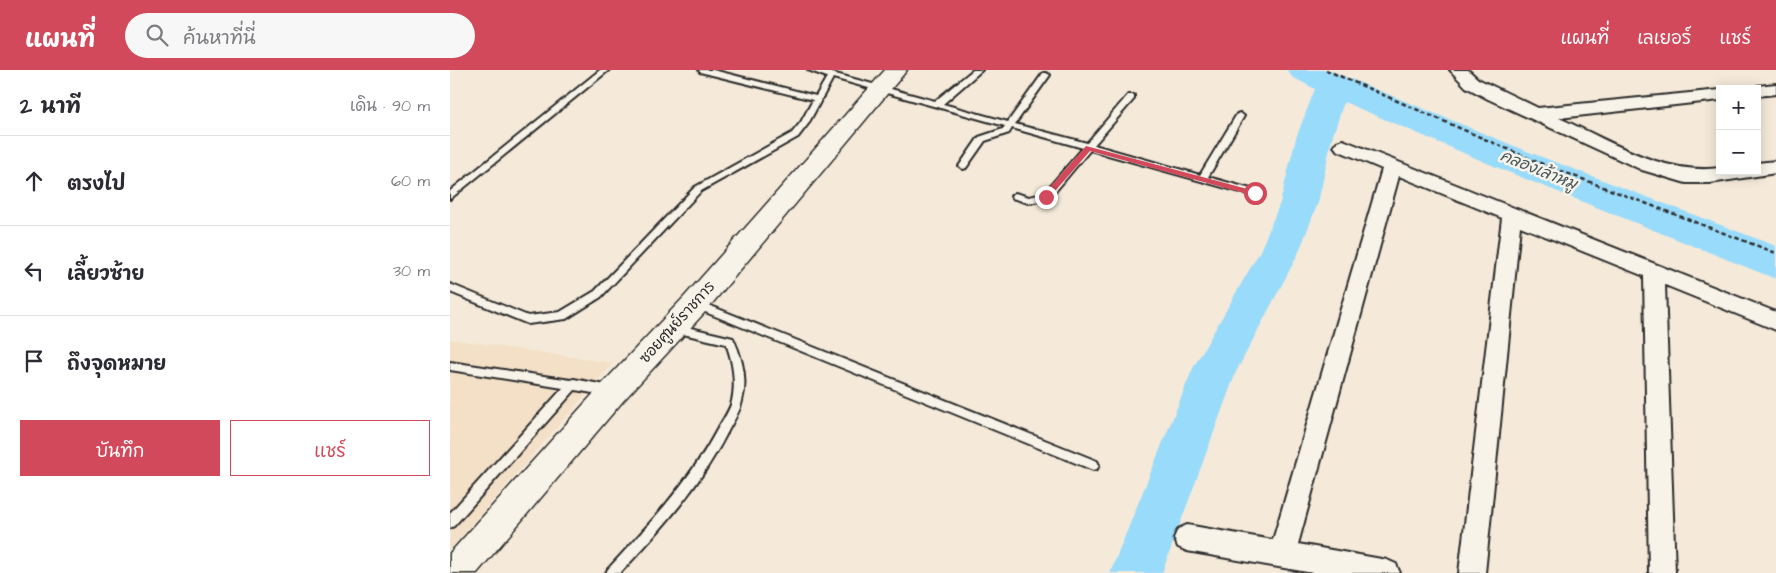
<!DOCTYPE html>
<html lang="th">
<meta charset="utf-8">
<style>
:root{--surface:#fff;--page:#f7f7f7;--text:#2b2b33;--muted:#7c7c81;--line:#e1e1e2;--accent:#d1495b}
body{margin:0;font-family:"Architects Daughter","Playpen Sans Thai",sans-serif;background:var(--page);color:var(--text)}
.controls{position:absolute;right:15px;top:15px;display:grid;overflow:hidden;border-radius:0px;box-shadow:0 2px 12px #0003}
.controls button{width:45px;height:45px;display:grid;place-items:center;padding:0;border:0;border-bottom:1px solid var(--line);background:var(--surface);color:var(--text);font:25px sans-serif}
.stop{position:absolute;width:15px;height:15px;margin:-11px;border:4px solid #d1495b;border-radius:50%;background:#fff}
.stop.end{background:#d1495b;border-color:#fff;box-shadow:0 1px 5px #0008}
.list{margin:0;padding:0;list-style:none}
h2{display:flex;justify-content:space-between;align-items:center;height:65px;margin:0;padding:0 20px;font-size:21px}
h2 small{font-size:16px;font-weight:400;color:var(--muted)}
.list li{display:grid;grid-template-columns:32px 1fr auto;gap:15px;align-items:center;box-sizing:border-box;height:90px;padding:0 20px;border-top:1px solid var(--line)}
.list b{display:block;font-size:19px;white-space:nowrap}
.list em{font-size:16px;font-style:normal;color:var(--muted)}
.actions{display:flex;gap:10px;padding:15px 20px}
.actions a{flex:1;padding:11px 0;border:1px solid var(--accent);border-radius:0px;text-align:center;font-size:18px;color:var(--accent)}
.actions .main{background:var(--accent);color:#fff}
.icon{flex:none;width:28px;height:28px;fill:none;stroke:currentColor;stroke-width:2;stroke-linecap:round;stroke-linejoin:round}
.map{position:relative;flex:none;width:1326px;height:503px;overflow:hidden}
header{display:flex;align-items:center;gap:30px;box-sizing:border-box;height:70px;padding:0 25px;background:var(--accent);color:#fff}
header strong{font-size:24px}
nav{display:flex;gap:28px;margin-inline-start:auto;font-size:18px}
.search{width:350px;height:45px;background:var(--page);display:flex;align-items:center;gap:12px;box-sizing:border-box;padding:0 18px;border-radius:28px;color:var(--muted);font-size:19px}
main{display:flex}
aside{flex:1;background:var(--surface)}
.map>svg:first-child{display:block}
.built{fill:#f3e0c7}
.lines{fill:none;stroke-linecap:round;stroke-linejoin:round}
.river{fill:#99dbfb;fill-rule:evenodd}
.lane-casing{stroke:#2b2b2b;stroke-width:4}
.street-casing{stroke:#2b2b2b;stroke-width:4}
.secondary-casing{stroke:#2b2b2b;stroke-width:3}
.path{stroke:#2b2b2b;stroke-width:2.5;stroke-dasharray:4.5 3;stroke-linecap:butt}
.lane{fill:#f7f3e8;fill-rule:evenodd}
.street{fill:#f7f3e8;fill-rule:evenodd}
.secondary{fill:#f7f3e8;fill-rule:evenodd}
.route{fill:#d1495b}
.labels{text-anchor:middle;stroke-width:5;stroke-linejoin:round;paint-order:stroke}
.street-label{font-size:15px;fill:#2b2b2b;stroke:#f7f3e8}
.water-label{font-size:16px;font-style:italic;fill:#46575f;stroke:#f7f3e8}
</style>
<header>
<strong>แผนที่</strong>
<div class="search"><svg class="icon" aria-label="search" viewBox="0 0 24 24"><circle cx="10" cy="10" r="6"/><path d="M15 15l6 6"/></svg>ค้นหาที่นี่</div>
<nav><a>แผนที่</a><a>เลเยอร์</a><a>แชร์</a></nav>
</header>
<main>
<aside>
<h2>2 นาที<small>เดิน · 90 m</small></h2>
<ul class="list">
<li><svg class="icon" aria-label="ahead" viewBox="0 0 24 24"><path d="M12 20V5M6 11l6-6 6 6"/></svg><div><b>ตรงไป</b></div><em>60 m</em></li>
<li><svg class="icon" aria-label="left" viewBox="0 0 24 24"><path d="M17 20v-9H6M10 6l-5 5 5 5"/></svg><div><b>เลี้ยวซ้าย</b></div><em>30 m</em></li>
<li><svg class="icon" aria-label="arrive" viewBox="0 0 24 24"><path d="M6 21V4h12l-3 4 3 4H6"/></svg><div><b>ถึงจุดหมาย</b></div></li>
</ul>
<div class="actions"><a class="main">บันทึก</a><a>แชร์</a></div>
</aside>
<div class="map">
<svg width="1326" height="503" viewBox="0 0 1326 503">
<rect width="100%" height="100%" fill="#f5ead9"/>
<filter id="ink" filterUnits="userSpaceOnUse"><feTurbulence type="fractalNoise" baseFrequency=".02" numOctaves="2"/><feDisplacementMap in="SourceGraphic" scale="10" xChannelSelector="R" yChannelSelector="G"/><feConvolveMatrix kernelMatrix="1 2 1 2 8 2 1 2 1" color-interpolation-filters="sRGB"/></filter>
<g filter="url(#ink)">
<polygon class="built" points="0,269 163,293 0,480"/>
<g class="lines">
<polygon class="river" points="837,0 879,0 1084,84 1326,176 1326,209 1058,102 894,32 882,68 868,133 848,184 786,302 712,503 660,503 743,298 810,181 830,133 846,68 865,19 842,7"/>
<defs>
<g id="lane">
<polygon points="150,0 159,0 0,129 0,121"/>
<polygon points="249,0 263,0 366,26 377,7 358,0 371,0 485,31 523,0 532,0 493,34 558,52 593,3 596,3 600,5 565,54 637,73 678,25 684,25 684,29 644,75 750,105 787,44 790,43 794,46 758,107 808,121 809,123 805,126 640,80 599,129 579,133 562,128 561,126 565,123 579,127 593,124 633,78 562,58 559,63 535,71 516,98 513,99 509,96 529,67 553,59 555,56 383,8 358,54 348,67 251,121 151,227 116,249 78,254 0,222 0,214 78,246 110,242 145,221 245,117 342,63 351,52 363,30 250,2"/>
<polygon points="246,230 647,391 649,395 647,399 643,400 243,237 241,234 243,231"/>
<path d="M 224,254 L 283,268 C 292,287 298,310 292,331 C 290,342 282,353 277,363 C 250,416 211,460 170,503 L 156,503 L 158,499 C 199,455 240,411 268,358 C 273,350 280,340 282,331 C 286,313 283,291 276,274 L 220,261 L 219,258 L 220,255 Z"/>
<polygon points="0,292 121,310 124,309 160,316 164,318 165,321 164,324 160,326 125,320 4,456 0,458 0,443 113,318 0,300"/>
</g>
<g id="street">
<path d="M 1000,0 L 1018,0 L 1028,9 L 1088,38 L 1270,20 L 1270,30 L 1109,48 C 1159,70 1213,106 1270,98 L 1270,101 L 1307,101 L 1307,93 L 1326,91 L 1326,103 L 1260,113 L 1236,113 L 1192,100 L 1038,29 L 1016,17 Z"/>
<polygon points="1326,14 1326,24 1307,26 1307,19 1300,19 1307,16"/>
<polygon points="893,70 1326,242 1326,260 1215,215 1225,503 1199,503 1194,206 1070,156 1035,503 1009,503 1052,148 949,106 848,474 937,490 946,494 950,503 863,503 737,481 728,477 724,468 728,459 737,455 823,470 932,99 887,80 884,76 887,72"/>
</g>
<polygon id="secondary" points="435,0 457,0 255,242 173,331 27,503 0,503 0,483 153,313 235,226"/>
</defs>
<use href="#lane" class="lane-casing"/>
<use href="#street" class="street-casing"/>
<use href="#secondary" class="secondary-casing"/>
<polyline class="path" points="876,0 1085,91 1326,183"/>
<use href="#lane" class="lane"/>
<use href="#street" class="street"/>
<use href="#secondary" class="secondary"/>
</g>
</g>
<polygon class="route" points="636,76 805,121 809,123 805,126 640,81 598,129 593,129 593,125"/>
<g class="labels">
<g class="street-label">
<text transform="translate(227 252) rotate(-48)" y="5">ซอยศูนย์ราชการ</text>
</g>
<g class="water-label">
<text transform="translate(1089 99) rotate(22)" y="6">คลองเล้าหมู</text>
</g>
</g>
</svg>
<div class="controls">
<button>+</button>
<button>−</button>
</div>
<div class="stop" style="left:805px;top:123px"></div>
<div class="stop end" style="left:596px;top:127px"></div>
</div>
</main>
